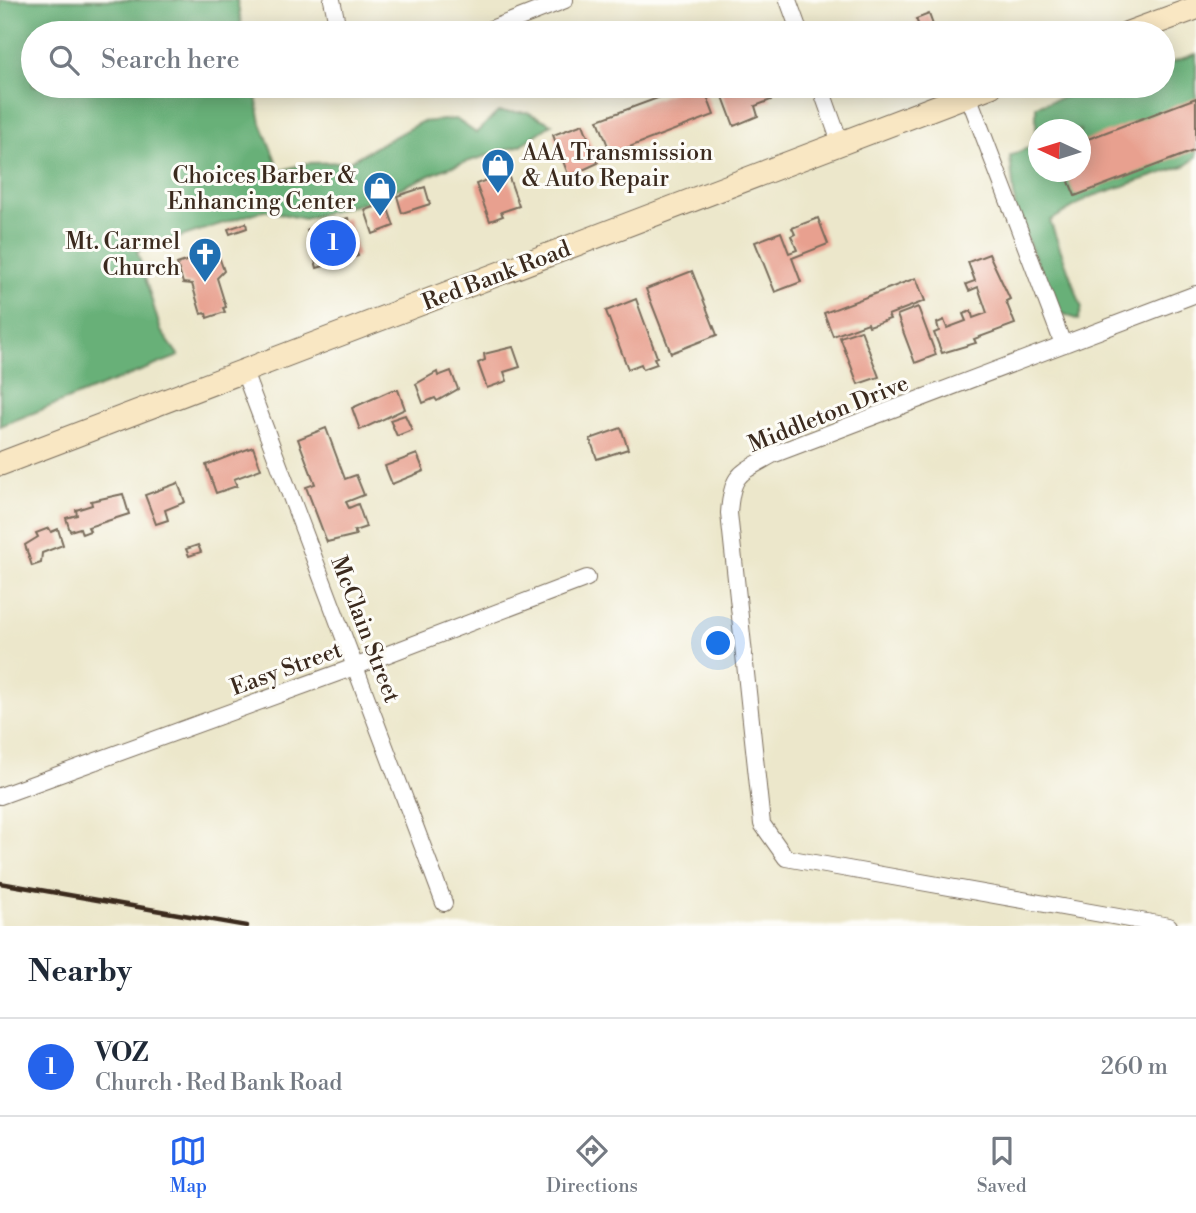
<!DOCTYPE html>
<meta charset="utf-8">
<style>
:root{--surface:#fff;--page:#f2f2f3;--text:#1f2937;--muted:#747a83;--line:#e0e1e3;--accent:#2563eb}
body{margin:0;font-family:"Libre Bodoni",serif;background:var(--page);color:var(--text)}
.compass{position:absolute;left:1028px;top:119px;width:63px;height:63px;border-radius:50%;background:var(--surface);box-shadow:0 4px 18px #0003;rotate:274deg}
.you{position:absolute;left:719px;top:644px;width:24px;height:24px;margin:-18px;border:5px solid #fff;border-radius:50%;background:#1a73e8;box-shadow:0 0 0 10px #1a73e833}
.badge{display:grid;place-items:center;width:46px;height:46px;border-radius:50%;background:var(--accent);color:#fff;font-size:23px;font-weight:700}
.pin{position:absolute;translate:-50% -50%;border:4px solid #fff;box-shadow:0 2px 7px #0006}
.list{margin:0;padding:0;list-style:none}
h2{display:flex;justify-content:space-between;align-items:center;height:91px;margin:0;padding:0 28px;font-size:30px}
h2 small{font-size:23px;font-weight:400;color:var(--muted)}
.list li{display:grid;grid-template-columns:46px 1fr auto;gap:21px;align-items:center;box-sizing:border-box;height:98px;padding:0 28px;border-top:2px solid var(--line)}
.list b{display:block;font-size:26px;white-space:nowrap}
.list p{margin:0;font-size:23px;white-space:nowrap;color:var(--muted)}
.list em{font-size:23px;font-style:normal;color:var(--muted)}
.icon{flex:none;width:38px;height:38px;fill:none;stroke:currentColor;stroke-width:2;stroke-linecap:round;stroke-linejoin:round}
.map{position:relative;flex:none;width:1196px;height:926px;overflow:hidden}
.search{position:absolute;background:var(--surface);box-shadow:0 4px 18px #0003;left:21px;right:21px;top:21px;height:77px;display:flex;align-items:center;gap:18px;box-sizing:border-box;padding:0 24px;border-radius:38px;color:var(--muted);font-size:26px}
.sheet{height:189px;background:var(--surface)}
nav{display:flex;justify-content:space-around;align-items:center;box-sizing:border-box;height:98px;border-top:2px solid var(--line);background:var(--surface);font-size:19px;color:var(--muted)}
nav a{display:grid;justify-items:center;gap:4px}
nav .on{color:var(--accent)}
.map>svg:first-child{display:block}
.forest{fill:#67b078;stroke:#516d4b;stroke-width:2;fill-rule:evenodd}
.building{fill:#e8a08f}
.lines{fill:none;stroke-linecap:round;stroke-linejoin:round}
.minor-casing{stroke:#796c5b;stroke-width:18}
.secondary-casing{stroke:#796c5b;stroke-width:25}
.minor{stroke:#fff;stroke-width:16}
.secondary{stroke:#f9e7c3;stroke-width:23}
.rail{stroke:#3b2a1e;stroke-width:4.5}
.labels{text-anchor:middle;stroke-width:6;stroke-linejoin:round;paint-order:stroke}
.poi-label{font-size:23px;fill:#3b2a1e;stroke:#fdfcf7;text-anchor:end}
.street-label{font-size:23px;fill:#3b2a1e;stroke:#fdfcf7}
</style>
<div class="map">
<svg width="1196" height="926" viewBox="0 0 1196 926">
<rect width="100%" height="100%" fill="#fdfcf7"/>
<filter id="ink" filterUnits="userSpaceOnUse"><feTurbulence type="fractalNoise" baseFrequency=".0143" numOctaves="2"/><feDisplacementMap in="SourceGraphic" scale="14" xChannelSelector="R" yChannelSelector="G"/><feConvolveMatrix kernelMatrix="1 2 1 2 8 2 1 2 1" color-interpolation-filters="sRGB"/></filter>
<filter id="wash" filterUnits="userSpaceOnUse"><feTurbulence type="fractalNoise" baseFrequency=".00686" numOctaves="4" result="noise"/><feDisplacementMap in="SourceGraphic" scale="28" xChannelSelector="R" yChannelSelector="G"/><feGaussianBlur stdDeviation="1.57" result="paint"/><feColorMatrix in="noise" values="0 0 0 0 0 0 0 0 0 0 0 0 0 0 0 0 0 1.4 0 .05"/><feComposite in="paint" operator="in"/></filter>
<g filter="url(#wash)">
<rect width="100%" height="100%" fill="#ece7cb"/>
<g class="forest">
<polygon points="0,0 237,0 243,33 33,33 33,86 254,86 261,123 280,171 307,163 348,162 421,122 456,119 476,133 498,112 527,112 552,124 521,145 444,169 373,200 304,219 264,210 137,251 161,331 179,356 0,426"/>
<path d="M 1196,54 L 1196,157 L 1187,165 L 1090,197 L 1050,221 L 1082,308 L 1078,320 L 1059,312 L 1016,214 L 1010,156 L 1031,146 L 1036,129 L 1036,106 L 1099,86 L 1163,86 L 1163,65 ZM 1038,130 L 1080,130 L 1080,172 L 1038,172 Z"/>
</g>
<g id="blocks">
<g class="building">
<polygon points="929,14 936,33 922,33 916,19"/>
<polygon points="690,86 703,86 714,115 611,154 598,120"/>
<polygon points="719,86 766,86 771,100 755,106 758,116 734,126"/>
<polygon points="1196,98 1196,150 1075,196 1065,172 1080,172 1080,142"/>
<polygon points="583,124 598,163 574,174 568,174 553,135"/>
<polygon points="507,172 519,206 501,212 503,216 490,221 476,184"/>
<polygon points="425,187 430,204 402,213 397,196"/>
<polygon points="386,203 394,226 373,234 365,210"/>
<polygon points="348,218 358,256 317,268 307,230"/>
<polygon points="818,218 828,244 792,258 801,282 775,292 755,242 781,232 789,253 797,250 791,236 795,234 792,228"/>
<polygon points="246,223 247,228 230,234 228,229"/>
<polygon points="217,251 224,271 217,278 226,307 223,308 225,312 207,318 206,313 201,314 192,284 183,283 177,264"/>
<polygon points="989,254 1010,299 1006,301 1015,324 974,339 976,343 942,353 934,333 939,331 937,323 944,320 947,328 966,321 963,314 971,311 973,318 987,313 978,287 969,291 966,284 975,281 968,262"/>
<polygon points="692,271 717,335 671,353 646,289"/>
<polygon points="916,278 925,301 888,315 890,319 869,326 868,323 833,336 824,313"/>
<polygon points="636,299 657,357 654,358 657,364 643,369 641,364 628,369 606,311"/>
<polygon points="918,307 936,355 915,363 897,315"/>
<polygon points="861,330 879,377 858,384 840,337"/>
<polygon points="513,347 520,367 504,372 507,381 487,388 478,363 485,360 484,354"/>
<polygon points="451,371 458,389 437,401 435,398 423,403 416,384 437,372 438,376"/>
<polygon points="392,390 398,390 405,409 360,430 352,408"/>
<polygon points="405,415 412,430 397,436 390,420"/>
<polygon points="326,428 345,479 356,475 364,495 346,502 349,508 358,504 366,527 354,531 356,535 327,542 306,487 315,484 298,439"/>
<polygon points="621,428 628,449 597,459 590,439"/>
<polygon points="253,447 261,469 234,479 237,486 216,493 206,465"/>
<polygon points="417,454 424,471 392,484 385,466"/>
<polygon points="178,483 185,502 165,510 168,520 156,524 145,495"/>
<polygon points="123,494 129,514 88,527 90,531 82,534 80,528 70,531 66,518 77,515 76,510 92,505 91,501"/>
<polygon points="49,528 51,532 58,529 63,545 42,553 41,563 32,566 25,545 38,537 36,533"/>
<polygon points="198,545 201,552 189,556 186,549"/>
</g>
</g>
</g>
<g filter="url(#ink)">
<use href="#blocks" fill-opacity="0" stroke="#796c5b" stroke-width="2"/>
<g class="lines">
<defs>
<g id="minor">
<polyline points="332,0 339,33"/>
<polyline points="788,0 800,33"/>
<polyline points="481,33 565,0"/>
<polyline points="820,86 841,145"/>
<polyline points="968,95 1063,344"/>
<polyline points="244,372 444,903"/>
<polyline points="0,796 357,666 587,578"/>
<path d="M 1169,926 L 786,858 L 762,824 L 729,513 C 732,473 739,474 772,455 L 1196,294"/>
</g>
<g id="secondary">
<polyline points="1128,33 1196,8"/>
<polyline points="0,464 991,86"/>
</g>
</defs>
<use href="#minor" class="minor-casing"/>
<use href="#secondary" class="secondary-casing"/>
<use href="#minor" class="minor"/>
<use href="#secondary" class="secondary"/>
<polyline class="rail" points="0,883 247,926"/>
</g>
</g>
<defs>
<symbol id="shop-pin" viewBox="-11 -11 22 30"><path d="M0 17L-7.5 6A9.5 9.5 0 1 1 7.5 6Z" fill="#1f6fb2" stroke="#fdfcf7"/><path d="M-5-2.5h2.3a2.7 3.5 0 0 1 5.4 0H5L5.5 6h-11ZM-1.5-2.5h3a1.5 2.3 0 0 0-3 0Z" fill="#fff"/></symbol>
<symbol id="church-pin" viewBox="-11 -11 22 30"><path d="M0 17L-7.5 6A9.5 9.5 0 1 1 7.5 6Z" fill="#1f6fb2" stroke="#fdfcf7"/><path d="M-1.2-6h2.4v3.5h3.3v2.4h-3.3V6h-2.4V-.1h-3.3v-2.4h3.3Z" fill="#fff"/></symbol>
</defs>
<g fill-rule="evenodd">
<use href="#shop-pin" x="479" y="146" width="38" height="52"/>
<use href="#shop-pin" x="361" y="169" width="38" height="52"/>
<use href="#church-pin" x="186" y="235" width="38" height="52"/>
</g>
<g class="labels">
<g class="poi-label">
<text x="522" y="160" text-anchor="start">AAA Transmission<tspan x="522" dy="26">&amp; Auto Repair</tspan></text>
<text x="356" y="183">Choices Barber &amp;<tspan x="356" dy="26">Enhancing Center</tspan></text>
<text x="180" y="249">Mt. Carmel<tspan x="180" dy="26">Church</tspan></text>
</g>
<g class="street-label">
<text transform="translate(496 275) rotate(-21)" y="8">Red Bank Road</text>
<text transform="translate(828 413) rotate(-22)" y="8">Middleton Drive</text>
<text transform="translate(366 629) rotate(69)" y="8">McClain Street</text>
<text transform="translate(286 668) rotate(-20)" y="8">Easy Street</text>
</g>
</g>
</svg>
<svg class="compass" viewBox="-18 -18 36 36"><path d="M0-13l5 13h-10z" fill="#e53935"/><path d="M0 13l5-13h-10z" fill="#747a83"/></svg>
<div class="you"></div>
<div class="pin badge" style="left:333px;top:243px">1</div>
<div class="search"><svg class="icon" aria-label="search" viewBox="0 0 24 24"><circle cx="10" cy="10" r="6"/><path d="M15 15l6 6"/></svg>Search here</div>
</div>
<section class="sheet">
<h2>Nearby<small></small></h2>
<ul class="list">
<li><span class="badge">1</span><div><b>VOZ</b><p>Church · Red Bank Road</p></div><em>260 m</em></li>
</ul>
</section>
<nav>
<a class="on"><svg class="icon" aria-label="map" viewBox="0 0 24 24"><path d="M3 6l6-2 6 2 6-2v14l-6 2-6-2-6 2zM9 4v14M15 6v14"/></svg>Map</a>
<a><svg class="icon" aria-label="directions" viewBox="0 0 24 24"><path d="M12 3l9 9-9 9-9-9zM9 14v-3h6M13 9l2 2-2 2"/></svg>Directions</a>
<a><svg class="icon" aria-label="saved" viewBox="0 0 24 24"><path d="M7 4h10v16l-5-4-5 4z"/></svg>Saved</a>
</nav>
